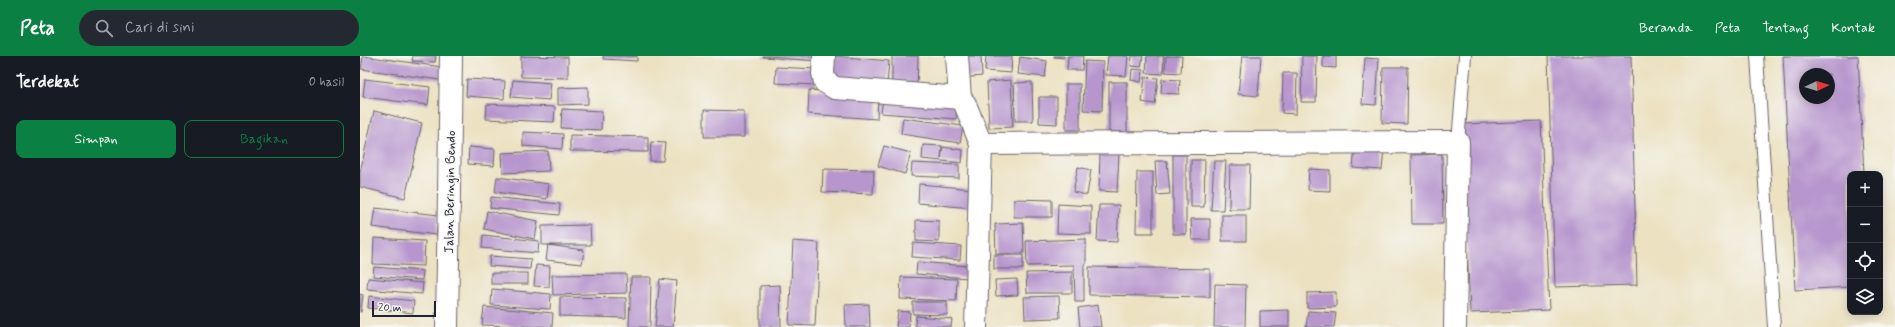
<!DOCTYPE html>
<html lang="id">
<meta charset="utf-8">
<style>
:root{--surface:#171b24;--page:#242831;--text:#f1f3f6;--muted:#9ea1a6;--line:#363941;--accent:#0b8043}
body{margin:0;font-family:Mynerve,sans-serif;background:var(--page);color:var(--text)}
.controls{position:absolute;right:12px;bottom:12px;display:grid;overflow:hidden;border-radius:8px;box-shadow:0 2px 10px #0003}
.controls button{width:36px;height:36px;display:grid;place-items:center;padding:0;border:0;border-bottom:1px solid var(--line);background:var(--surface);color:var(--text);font:20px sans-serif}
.compass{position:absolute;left:1439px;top:12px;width:36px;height:36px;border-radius:50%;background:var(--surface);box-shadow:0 2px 10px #0003;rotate:86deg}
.scale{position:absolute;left:12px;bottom:10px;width:64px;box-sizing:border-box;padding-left:4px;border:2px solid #22223b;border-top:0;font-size:11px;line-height:14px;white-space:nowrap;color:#22223b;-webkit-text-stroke:3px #f6f6f2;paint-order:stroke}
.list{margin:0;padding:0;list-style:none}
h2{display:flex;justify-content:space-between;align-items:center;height:52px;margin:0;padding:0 16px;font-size:17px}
h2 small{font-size:13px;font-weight:400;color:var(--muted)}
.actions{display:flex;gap:8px;padding:12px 16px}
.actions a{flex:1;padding:9px 0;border:1px solid var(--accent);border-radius:8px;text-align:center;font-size:14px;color:var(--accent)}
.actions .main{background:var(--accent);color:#fff}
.icon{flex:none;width:22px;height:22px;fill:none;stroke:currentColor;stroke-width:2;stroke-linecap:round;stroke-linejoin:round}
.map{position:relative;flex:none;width:1535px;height:271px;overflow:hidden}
header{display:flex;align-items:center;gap:24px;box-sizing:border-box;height:56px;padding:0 20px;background:var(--accent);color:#fff}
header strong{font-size:19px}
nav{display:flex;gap:22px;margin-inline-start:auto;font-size:14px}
.search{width:280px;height:36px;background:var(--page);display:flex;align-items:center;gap:10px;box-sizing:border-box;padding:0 14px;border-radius:22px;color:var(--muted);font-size:15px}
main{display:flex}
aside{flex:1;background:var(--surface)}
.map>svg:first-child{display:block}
.building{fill:#b796ce;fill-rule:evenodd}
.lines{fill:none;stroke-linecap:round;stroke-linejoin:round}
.lane-casing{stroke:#69656a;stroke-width:14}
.street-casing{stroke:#69656a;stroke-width:24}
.lane{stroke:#fff;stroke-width:12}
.street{stroke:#fff;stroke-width:22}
.labels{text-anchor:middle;stroke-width:3;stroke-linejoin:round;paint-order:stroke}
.street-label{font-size:13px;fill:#22223b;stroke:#f6f6f2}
</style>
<header>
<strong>Peta</strong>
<div class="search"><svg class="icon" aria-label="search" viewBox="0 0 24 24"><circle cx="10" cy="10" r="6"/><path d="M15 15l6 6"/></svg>Cari di sini</div>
<nav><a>Beranda</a><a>Peta</a><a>Tentang</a><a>Kontak</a></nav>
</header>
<main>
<aside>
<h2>Terdekat<small>0 hasil</small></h2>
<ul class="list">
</ul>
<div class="actions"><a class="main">Simpan</a><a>Bagikan</a></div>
</aside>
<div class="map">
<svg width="1535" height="271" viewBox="0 0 1535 271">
<rect width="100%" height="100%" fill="#f6f6f2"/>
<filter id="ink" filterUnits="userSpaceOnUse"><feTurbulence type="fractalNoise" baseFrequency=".025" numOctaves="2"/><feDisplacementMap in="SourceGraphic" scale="8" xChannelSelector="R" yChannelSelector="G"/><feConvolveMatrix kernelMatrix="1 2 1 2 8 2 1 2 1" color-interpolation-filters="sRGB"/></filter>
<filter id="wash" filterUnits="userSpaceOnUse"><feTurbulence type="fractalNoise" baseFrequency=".012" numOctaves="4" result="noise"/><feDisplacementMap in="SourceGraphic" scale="16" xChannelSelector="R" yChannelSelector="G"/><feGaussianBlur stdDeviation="0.9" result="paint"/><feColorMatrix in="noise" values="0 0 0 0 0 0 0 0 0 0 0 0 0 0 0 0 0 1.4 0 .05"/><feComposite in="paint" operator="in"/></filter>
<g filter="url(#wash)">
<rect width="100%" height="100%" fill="#ece2c2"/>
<g id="blocks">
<g class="building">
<polygon points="3,0 82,11 80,24 1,13"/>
<polygon points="53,0 76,0 75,6 52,5"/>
<polygon points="161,0 208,1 208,22 161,21"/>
<polygon points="243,0 277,0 277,5 243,3"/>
<polygon points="403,0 459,0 459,5 403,1"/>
<polygon points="475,0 529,5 527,28 472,22"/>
<polygon points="532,0 558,0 557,32 532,32"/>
<polygon points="600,0 621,0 622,20 602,22"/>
<polygon points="626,0 652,0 651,17 625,15"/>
<polygon points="694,0 704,0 704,2 694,1"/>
<polygon points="708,0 723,0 722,14 707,14"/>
<polygon points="748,0 768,0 766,20 746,19"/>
<polygon points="772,0 783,0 781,11 771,10"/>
<polygon points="787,0 804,0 803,18 786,17"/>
<polygon points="806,0 822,0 821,17 805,16"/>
<polygon points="882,0 901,0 898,40 878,38"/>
<polygon points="942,0 957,0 956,46 941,46"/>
<polygon points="963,0 976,0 976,12 963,11"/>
<polygon points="1188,0 1271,0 1277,229 1195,231"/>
<path d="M 1423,0 L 1498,0 L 1504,118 L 1490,118 L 1490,231 L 1435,234 ZM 1445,18 L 1469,18 L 1469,42 L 1445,42 Z"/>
<polygon points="660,1 687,5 685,21 658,18"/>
<polygon points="1005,2 1019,3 1016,49 1002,48"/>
<polygon points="725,5 743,6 742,55 723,54"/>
<polygon points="416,11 456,13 456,29 415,27"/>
<polygon points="1023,11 1048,11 1047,68 1022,67"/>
<polygon points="772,13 783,14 781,26 771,24"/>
<polygon points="923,17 937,17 936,58 922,57"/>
<polygon points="785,21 798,22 795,48 782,46"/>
<polygon points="5,23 70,31 68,49 3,41"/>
<polygon points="107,23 145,25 144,43 106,40"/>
<polygon points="802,23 820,24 819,38 801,37"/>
<polygon points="153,24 191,27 189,44 151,41"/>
<polygon points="651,24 653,71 629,72 627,26"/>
<polygon points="672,26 673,65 655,65 654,27"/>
<rect x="749" y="26" width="18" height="50"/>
<rect x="706" y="28" width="14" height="46"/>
<polygon points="228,31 228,48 198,49 198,32"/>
<polygon points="449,34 518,39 517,63 448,58"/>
<polygon points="523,41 597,47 596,63 521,57"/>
<polygon points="679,41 697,41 697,68 679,67"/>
<polygon points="127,48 195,51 194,66 126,63"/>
<polygon points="202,53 242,55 241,74 201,72"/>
<polygon points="344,54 384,55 384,81 344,81"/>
<polygon points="14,55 62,67 45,142 0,131 0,116"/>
<polygon points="543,62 603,70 600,87 541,78"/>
<polygon points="1181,65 1189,254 1110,257 1102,68"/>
<polygon points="163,76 203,78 202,93 163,90"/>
<polygon points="210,79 288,81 288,96 210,95"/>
<polygon points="291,86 305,87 303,105 290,105"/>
<polygon points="563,89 582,90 581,102 583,91 603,94 602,107 562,103"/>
<polygon points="524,90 551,97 545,118 518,110"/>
<polygon points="995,90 1024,92 1022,114 993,112"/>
<polygon points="109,91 135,93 134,110 108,108"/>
<polygon points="188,95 189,115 143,117 142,97"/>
<polygon points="740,97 759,98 757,136 739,135"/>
<polygon points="1082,98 1083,168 1052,168 1051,99"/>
<rect x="813" y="99" width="13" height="79"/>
<polygon points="831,104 845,104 844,151 831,151"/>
<polygon points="795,105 807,105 810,138 797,139"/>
<polygon points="854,105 866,105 863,154 851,154"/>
<polygon points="552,107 599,109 599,122 551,120"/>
<polygon points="870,109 890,109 889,153 869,153"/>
<polygon points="718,111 731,114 727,139 713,136"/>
<polygon points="463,113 514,114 513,138 462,136"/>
<polygon points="949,113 970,114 970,135 948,134"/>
<polygon points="777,116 793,116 793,177 776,177"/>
<polygon points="137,121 189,128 187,143 135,136"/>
<polygon points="559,128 613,133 611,152 558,147"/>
<polygon points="131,141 200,148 199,159 130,152"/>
<polygon points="654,143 692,144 692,161 654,161"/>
<polygon points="698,148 731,150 731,178 697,177"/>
<polygon points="739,149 759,149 757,186 737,185"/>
<polygon points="15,152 79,159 76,179 12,171"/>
<polygon points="127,155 178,165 175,183 124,173"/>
<rect x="862" y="159" width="24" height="26"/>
<polygon points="831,163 850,163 850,184 832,184"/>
<polygon points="556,164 579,165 579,186 556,185"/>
<polygon points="663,167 664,197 636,198 635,168"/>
<polygon points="230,169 231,189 182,189 182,170"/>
<polygon points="123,179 179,185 178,197 122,192"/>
<polygon points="14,182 65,185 64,210 13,208"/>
<polygon points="726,183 726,208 724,209 724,246 715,246 714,209 667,210 666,185"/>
<polygon points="433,185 459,187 455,270 429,269"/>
<polygon points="553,187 601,190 600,204 552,201"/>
<polygon points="188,189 224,194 222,208 186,204"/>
<rect x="634" y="199" width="29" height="14"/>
<polygon points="130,200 171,203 170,213 129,210"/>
<polygon points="557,206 609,210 608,222 556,218"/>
<polygon points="176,209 190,210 189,231 174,230"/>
<polygon points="14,211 63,215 62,224 13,220"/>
<polygon points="729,211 850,213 850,241 729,239"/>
<polygon points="712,216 712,237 667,237 666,217"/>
<rect x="131" y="217" width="37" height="11"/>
<polygon points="266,218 267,237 193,239 192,219"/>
<polygon points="271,221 291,221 290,271 269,271"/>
<polygon points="541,221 597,223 596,245 540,243"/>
<polygon points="8,222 63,227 62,238 7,233"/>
<polygon points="300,223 317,225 313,271 295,271"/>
<polygon points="657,223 658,239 636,240 635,224"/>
<polygon points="855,228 886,229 885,271 854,271"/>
<polygon points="420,229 421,271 400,271 400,230"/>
<polygon points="132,233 191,238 190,253 131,249"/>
<polygon points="976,236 976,251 947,252 947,237"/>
<polygon points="0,238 3,239 1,256 0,256"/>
<polygon points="9,240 54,245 53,257 8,252"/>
<polygon points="699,240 700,262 665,263 664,241"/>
<polygon points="200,241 266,242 266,262 200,260"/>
<polygon points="553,246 587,246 587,259 553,258"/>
<polygon points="509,248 510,271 486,271 485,249"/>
<polygon points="738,249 741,271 720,271 718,252"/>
<polygon points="124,251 193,257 192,271 122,269"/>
<polygon points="929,254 929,271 900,271 900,255"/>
<polygon points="538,255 550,256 549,271 536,271"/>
<polygon points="948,255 976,257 974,271 946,271"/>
<polygon points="556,260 592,263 591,271 555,270"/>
</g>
</g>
</g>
<g filter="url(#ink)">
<use href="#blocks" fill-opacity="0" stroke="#69656a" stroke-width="1"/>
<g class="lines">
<defs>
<g id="lane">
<polyline points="1397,0 1414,271"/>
<polyline points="1098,86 1105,0"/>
</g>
<g id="street">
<polyline points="464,0 463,17 465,26 475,32 600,42 605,48 621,88 616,271"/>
<polyline points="597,0 600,42"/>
<polyline points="621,88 1098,86 1095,271"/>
<polyline points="87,271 91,0"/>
</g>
</defs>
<use href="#lane" class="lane-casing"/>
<use href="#street" class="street-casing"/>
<use href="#lane" class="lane"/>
<use href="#street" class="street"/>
</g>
</g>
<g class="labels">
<g class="street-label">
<text transform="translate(89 136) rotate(-89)" y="5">Jalan Beringin Bendo</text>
</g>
</g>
</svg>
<div class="controls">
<button>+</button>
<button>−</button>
<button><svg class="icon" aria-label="locate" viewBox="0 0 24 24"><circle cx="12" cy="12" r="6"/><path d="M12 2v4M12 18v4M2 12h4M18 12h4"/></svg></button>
<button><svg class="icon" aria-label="layers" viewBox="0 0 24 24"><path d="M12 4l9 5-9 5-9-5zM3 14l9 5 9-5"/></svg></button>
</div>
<svg class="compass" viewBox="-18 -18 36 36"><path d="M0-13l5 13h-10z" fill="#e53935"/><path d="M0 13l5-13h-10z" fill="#9ea1a6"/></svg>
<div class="scale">20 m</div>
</div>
</main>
